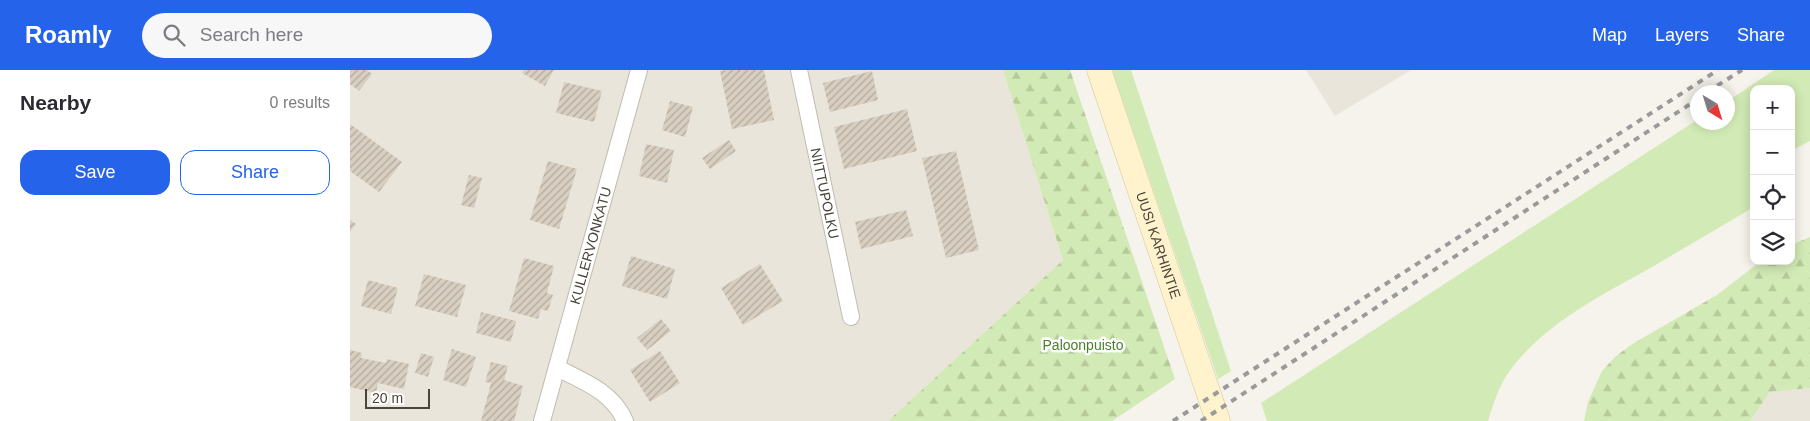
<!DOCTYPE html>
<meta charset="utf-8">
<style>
:root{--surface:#fff;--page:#f7f7f7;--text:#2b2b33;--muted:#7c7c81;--line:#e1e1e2;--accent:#2563eb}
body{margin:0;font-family:Helvetica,sans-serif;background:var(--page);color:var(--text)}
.controls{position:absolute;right:15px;top:15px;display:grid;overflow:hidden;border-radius:10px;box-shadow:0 2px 12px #0003}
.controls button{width:45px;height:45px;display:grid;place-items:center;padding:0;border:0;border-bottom:1px solid var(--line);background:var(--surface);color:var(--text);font:25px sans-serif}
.compass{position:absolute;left:1340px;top:15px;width:45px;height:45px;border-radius:50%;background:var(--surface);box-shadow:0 2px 12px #0003;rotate:142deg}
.scale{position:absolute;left:15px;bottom:12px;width:65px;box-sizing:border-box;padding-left:5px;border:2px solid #4b4439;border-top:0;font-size:14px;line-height:18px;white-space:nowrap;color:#4b4439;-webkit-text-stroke:4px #fff;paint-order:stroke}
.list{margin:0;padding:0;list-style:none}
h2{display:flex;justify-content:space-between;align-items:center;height:65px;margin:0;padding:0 20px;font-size:21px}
h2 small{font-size:16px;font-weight:400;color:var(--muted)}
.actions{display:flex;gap:10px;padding:15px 20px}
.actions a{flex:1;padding:11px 0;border:1px solid var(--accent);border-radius:15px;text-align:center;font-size:18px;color:var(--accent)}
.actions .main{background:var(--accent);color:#fff}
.icon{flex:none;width:28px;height:28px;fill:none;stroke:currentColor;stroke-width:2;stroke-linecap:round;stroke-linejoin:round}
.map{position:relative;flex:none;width:1460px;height:351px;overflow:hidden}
header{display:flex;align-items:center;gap:30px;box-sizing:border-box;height:70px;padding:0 25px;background:var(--accent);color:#fff}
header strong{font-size:24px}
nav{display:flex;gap:28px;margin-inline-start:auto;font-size:18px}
.search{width:350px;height:45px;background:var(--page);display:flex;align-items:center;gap:12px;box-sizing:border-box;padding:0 18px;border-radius:28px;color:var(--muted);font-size:19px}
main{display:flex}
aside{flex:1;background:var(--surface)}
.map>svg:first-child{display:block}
.residential{fill:#eae5da}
.green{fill:#d2eab5}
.forest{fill:url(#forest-firs)}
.building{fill:url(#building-hatch)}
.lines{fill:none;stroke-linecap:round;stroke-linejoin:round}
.street-casing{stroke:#c2bbae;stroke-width:18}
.secondary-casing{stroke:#d6c79b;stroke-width:25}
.street{stroke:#fff;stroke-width:16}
.secondary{stroke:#fff3cd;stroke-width:24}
.rail{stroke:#9a9a9a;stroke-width:4;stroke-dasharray:6 6;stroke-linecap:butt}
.labels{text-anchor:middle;stroke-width:5;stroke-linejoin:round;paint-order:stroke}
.street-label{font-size:14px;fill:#4b4439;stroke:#fff}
.park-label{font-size:14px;fill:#4a7f2a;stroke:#fff}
</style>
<header>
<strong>Roamly</strong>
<div class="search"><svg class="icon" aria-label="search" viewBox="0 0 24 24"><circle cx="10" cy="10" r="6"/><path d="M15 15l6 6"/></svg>Search here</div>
<nav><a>Map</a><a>Layers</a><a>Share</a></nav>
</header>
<main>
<aside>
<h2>Nearby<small>0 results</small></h2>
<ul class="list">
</ul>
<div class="actions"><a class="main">Save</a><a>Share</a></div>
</aside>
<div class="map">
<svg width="1460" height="351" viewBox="0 0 1460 351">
<defs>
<pattern id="forest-firs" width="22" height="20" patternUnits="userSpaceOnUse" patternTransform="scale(1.25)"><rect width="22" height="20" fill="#d2eab5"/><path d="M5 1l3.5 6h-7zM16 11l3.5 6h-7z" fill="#b6ca9c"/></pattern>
<pattern id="building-hatch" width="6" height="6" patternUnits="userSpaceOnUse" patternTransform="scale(1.25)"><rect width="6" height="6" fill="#d8cfc1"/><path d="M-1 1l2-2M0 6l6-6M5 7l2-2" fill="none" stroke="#b1aa9e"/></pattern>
</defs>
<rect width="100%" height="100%" fill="#f6f3ec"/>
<g class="residential">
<polygon points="0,0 653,0 713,190 538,351 0,351"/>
<polygon points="956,0 1061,0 985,46"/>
<polygon points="1460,318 1460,351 1400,351 1420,322"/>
</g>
<g class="green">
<polygon points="762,0 781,0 881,301 868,309"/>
<path d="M 1424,0 L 1460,0 L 1460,71 L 1441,81 L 1441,19 L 1404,19 L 1404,137 C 1370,157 1336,177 1302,197 C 1252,225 1197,252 1161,299 C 1150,313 1143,334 1138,351 L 917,351 L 911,333 L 1347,50 L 1348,52 L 1378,52 L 1378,31 Z"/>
</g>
<g class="forest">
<polygon points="653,0 720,0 825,309 762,351 538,351 713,190"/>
<polygon points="1460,167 1460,318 1420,322 1400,351 1234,351 1238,332 1252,301 1266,286 1284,273 1367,225 1411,191 1441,191 1441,175"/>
</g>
<g class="building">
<polygon points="0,0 17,0 22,4 9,21 0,14"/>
<polygon points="174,0 204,0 195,16 172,3"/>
<polygon points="377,0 414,0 424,50 382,59 370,1"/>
<polygon points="522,1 528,30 480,42 473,13"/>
<polygon points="214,12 252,21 244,52 206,43"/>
<polygon points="320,31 343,37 335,67 312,60"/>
<polygon points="557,39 567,81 494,99 484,57"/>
<polygon points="0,54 52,92 29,122 0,101"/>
<polygon points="379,70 386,81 360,99 352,88"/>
<polygon points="296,74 324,80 317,113 289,106"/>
<polygon points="606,81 629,180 596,188 572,88"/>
<polygon points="198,91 227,99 209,159 180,150"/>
<polygon points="119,105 132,108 124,138 111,135"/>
<polygon points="556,140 563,166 511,179 505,152"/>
<polygon points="0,150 6,154 0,162"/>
<polygon points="281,186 325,199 317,229 272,216"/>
<polygon points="174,188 204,196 197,223 203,225 198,241 191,239 188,249 159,241"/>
<polygon points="410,194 433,231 393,255 371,218"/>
<polygon points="74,204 116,215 107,247 65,236"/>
<polygon points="18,210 48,218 41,244 11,236"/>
<polygon points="131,242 166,251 161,272 126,263"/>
<polygon points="311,249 321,261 297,280 287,268"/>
<polygon points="102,279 126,287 116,317 93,310"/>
<polygon points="0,280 12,283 11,288 36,293 37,289 59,294 54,319 28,313 26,323 0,317"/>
<polygon points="310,281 330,313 300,332 280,300"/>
<polygon points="71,283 84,287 78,307 65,303"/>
<polygon points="141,292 158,296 154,310 173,316 164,351 131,351 141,313 135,312"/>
</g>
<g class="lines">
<defs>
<g id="street">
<path id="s1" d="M 449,0 L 501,247"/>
<path d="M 207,298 C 233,311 263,322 275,351"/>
<path id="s2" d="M 192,351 L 289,0"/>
</g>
<g id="secondary">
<path id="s3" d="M 749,0 L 868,351"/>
</g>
</defs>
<use href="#street" class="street-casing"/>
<use href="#secondary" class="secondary-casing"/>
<use href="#street" class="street"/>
<use href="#secondary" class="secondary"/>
<g class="rail">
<polyline points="1357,22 1392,0"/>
<polyline points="823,351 1368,0"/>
<polyline points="851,351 1348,29"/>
</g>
</g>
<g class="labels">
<g class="street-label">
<text dy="5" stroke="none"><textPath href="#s1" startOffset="126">NIITTUPOLKU</textPath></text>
<text dy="5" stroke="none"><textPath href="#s2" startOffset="182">KULLERVONKATU</textPath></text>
<text dy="5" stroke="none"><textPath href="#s3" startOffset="185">UUSI KARHINTIE</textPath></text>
</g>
<g class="park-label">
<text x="733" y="280">Paloonpuisto</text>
</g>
</g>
</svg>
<div class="controls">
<button>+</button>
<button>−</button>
<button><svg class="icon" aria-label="locate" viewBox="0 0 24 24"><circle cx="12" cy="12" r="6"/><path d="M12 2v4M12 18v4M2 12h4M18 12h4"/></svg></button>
<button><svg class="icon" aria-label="layers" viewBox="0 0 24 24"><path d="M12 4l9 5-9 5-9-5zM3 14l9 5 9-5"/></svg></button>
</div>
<svg class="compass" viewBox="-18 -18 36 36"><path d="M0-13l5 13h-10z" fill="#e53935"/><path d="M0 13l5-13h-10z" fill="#7c7c81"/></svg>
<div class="scale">20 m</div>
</div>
</main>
